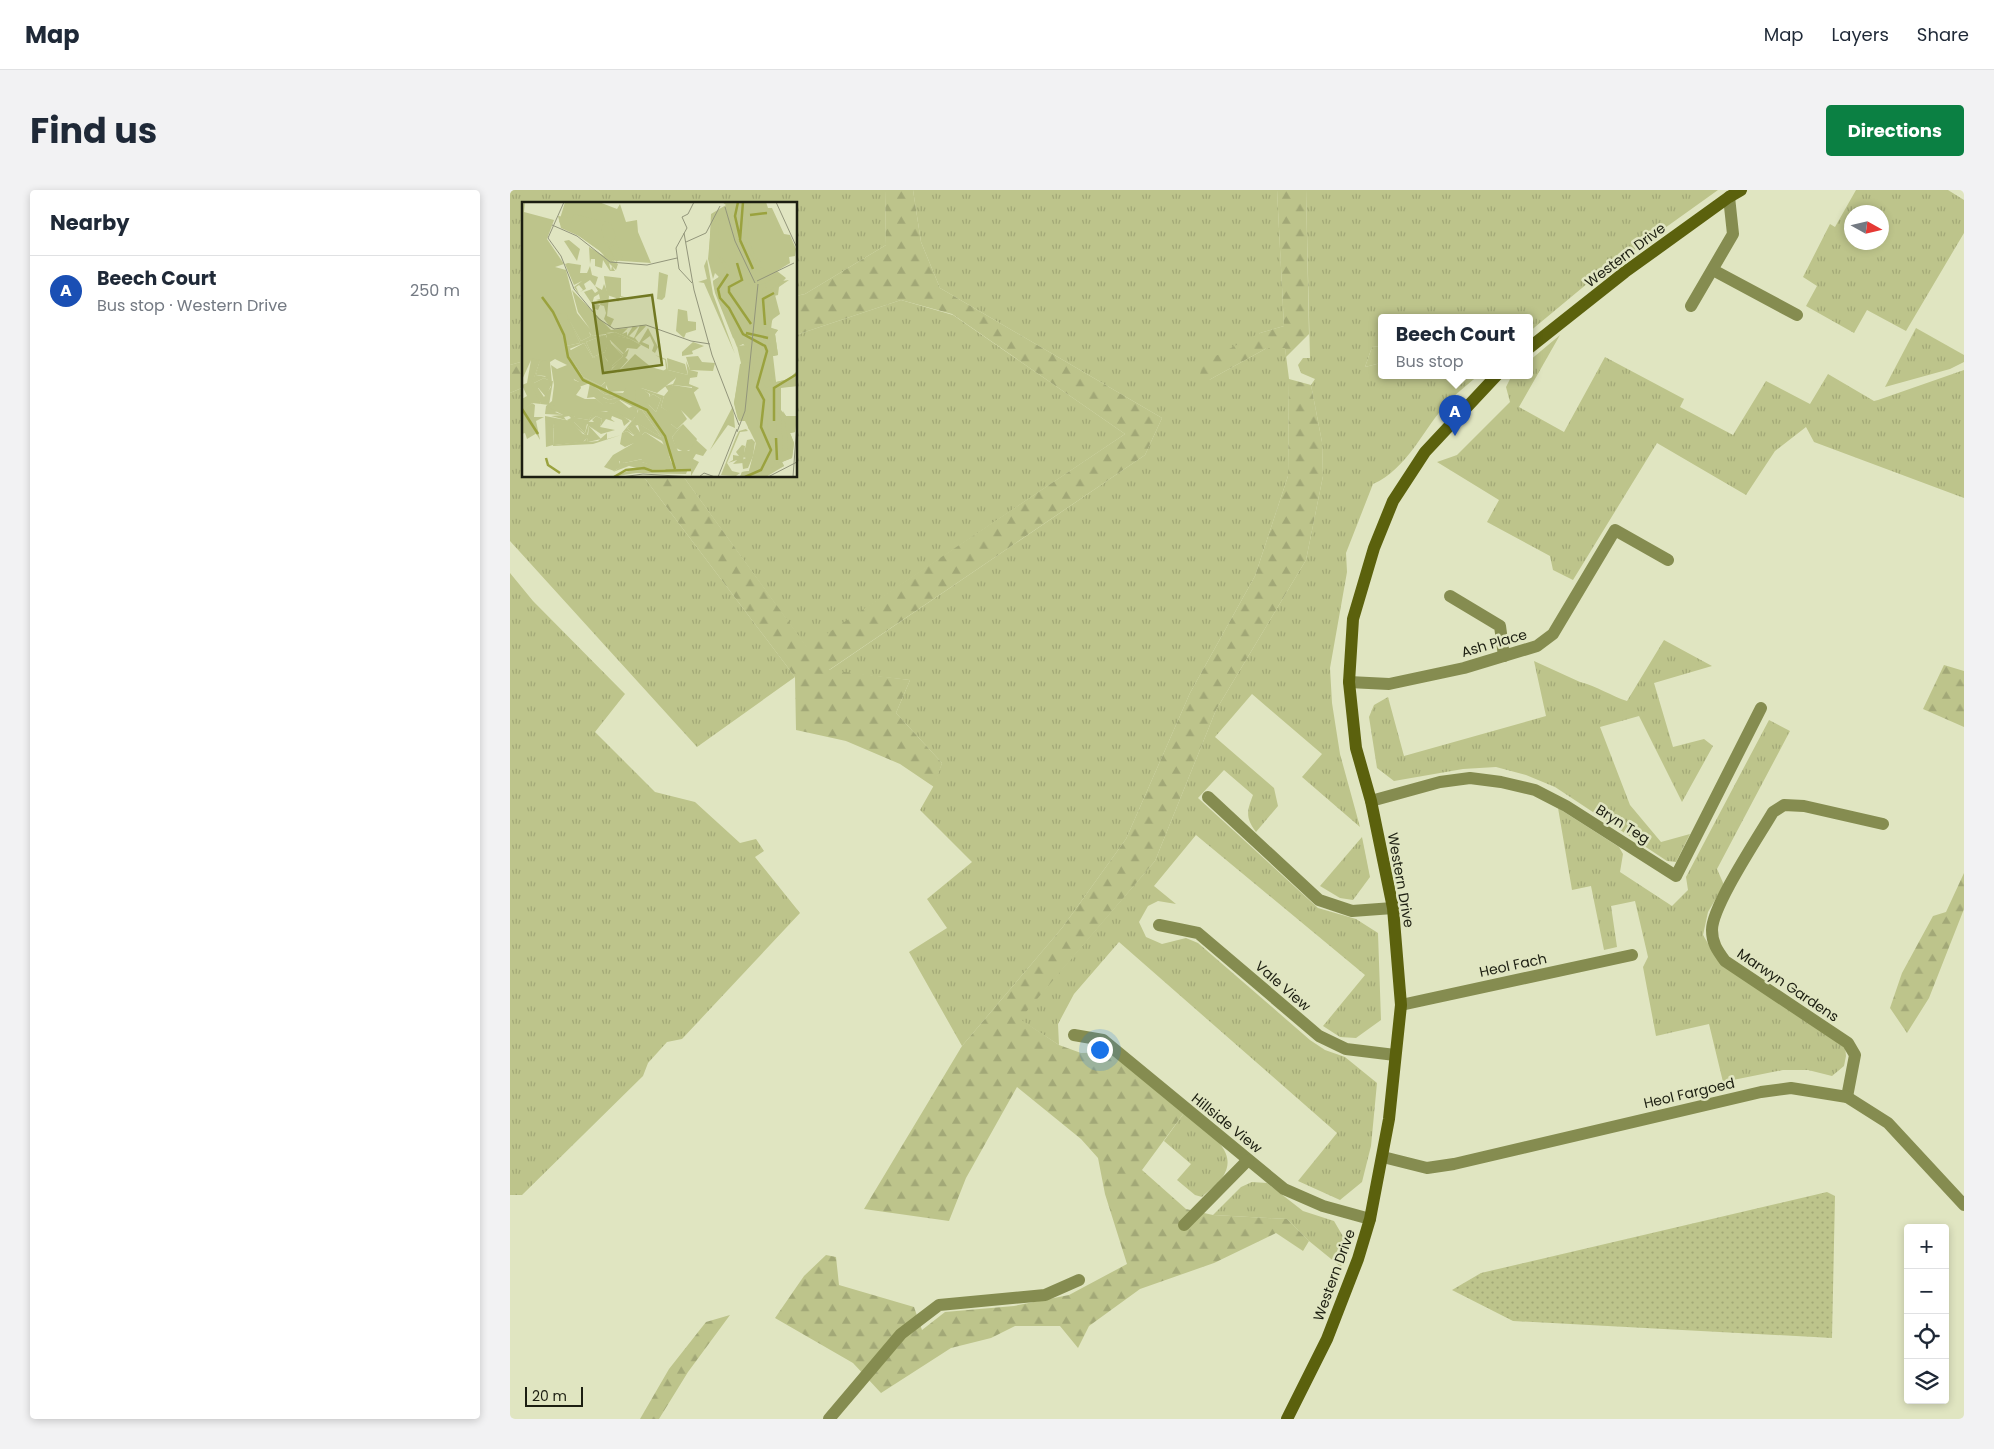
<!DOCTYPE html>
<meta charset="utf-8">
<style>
:root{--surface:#fff;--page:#f2f2f3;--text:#1f2937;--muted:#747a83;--line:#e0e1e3;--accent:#0b8043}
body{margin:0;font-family:Poppins,sans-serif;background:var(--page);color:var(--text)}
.controls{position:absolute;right:15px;bottom:15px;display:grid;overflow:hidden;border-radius:5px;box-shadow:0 2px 8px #0003}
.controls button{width:45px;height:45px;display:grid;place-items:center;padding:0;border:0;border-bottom:1px solid var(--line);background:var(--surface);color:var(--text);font:25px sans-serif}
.compass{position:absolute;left:1334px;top:15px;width:45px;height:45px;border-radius:50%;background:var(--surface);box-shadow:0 2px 8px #0003;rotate:98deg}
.scale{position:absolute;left:15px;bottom:12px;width:58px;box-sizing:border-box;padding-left:5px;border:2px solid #1c1e11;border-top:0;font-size:14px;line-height:18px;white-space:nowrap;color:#1c1e11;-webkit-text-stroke:4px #e0e5c1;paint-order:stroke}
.you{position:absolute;left:589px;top:859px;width:18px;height:18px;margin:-12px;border:4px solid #fff;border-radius:50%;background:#1a73e8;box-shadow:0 0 0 8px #1a73e833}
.badge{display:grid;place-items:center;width:32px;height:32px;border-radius:50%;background:var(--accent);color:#fff;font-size:16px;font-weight:700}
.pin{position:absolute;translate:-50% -41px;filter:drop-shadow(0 1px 2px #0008)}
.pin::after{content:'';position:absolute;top:26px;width:18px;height:15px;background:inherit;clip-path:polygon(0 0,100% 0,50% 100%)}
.popup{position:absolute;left:868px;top:124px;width:155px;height:65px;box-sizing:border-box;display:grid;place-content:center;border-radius:5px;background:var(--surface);filter:drop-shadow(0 1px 4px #0005);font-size:16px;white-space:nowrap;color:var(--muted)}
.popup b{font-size:19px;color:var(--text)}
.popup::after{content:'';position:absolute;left:50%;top:100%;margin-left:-10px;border:10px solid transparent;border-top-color:var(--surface)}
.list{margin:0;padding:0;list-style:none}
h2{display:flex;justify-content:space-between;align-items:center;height:65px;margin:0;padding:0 20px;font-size:21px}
h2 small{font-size:16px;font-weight:400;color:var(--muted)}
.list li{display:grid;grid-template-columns:32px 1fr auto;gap:15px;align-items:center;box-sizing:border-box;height:70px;padding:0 20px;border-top:1px solid var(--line)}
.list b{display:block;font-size:19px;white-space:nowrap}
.list p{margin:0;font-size:16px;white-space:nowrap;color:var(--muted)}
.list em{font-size:16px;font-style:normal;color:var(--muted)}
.icon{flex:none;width:28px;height:28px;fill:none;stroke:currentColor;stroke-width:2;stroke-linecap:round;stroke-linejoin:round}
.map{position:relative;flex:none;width:1454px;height:1229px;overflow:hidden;border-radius:5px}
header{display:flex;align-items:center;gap:30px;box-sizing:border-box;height:70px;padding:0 25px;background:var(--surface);border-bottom:1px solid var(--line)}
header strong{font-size:24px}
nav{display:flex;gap:28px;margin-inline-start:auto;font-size:18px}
.intro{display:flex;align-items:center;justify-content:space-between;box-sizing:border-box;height:120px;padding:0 30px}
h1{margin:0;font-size:35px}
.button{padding:12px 22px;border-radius:5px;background:var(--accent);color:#fff;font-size:18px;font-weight:700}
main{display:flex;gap:30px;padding:0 30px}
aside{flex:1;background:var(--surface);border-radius:5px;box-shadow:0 2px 8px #0003}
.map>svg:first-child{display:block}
.grass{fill:url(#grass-tufts);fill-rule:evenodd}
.forest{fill:url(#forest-firs)}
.garden{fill:url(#garden-dots)}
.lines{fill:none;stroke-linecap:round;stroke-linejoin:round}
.street{stroke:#858c50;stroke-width:12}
.secondary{stroke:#5b610d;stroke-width:12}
.labels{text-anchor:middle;stroke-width:5;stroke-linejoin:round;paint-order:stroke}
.street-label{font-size:14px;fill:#1c1e11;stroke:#e0e5c1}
.inset-river{fill:none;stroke:#9aa23e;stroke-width:2.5}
.inset-road{fill:none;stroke:#92957b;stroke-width:1}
.view{fill:#717822;fill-opacity:0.15;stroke:#717822;stroke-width:2.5}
.inset-edge{fill:none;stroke:#1c1e11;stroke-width:2.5}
</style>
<header>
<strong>Map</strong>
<nav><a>Map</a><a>Layers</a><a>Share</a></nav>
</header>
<div class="intro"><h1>Find us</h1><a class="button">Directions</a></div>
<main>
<aside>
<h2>Nearby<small></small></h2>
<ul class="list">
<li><span class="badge" style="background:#1a4fb4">A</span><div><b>Beech Court</b><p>Bus stop · Western Drive</p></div><em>250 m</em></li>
</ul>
</aside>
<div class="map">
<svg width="1454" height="1229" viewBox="0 0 1454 1229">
<defs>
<pattern id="grass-tufts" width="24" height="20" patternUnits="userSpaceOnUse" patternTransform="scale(1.25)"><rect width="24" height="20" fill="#bdc48b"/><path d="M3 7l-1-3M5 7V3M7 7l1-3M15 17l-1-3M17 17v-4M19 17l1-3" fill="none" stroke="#a2a877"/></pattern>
<pattern id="forest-firs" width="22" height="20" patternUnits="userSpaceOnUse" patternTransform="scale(1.25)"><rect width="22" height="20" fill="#bdc48b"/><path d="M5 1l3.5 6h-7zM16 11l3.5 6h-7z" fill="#a2a877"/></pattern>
<pattern id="garden-dots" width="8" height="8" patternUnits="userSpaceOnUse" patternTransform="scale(1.25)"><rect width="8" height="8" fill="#bdc48b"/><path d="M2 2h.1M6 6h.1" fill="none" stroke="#a2a877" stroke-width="1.8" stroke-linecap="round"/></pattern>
</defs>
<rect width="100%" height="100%" fill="#e0e5c1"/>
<g class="grass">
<polygon points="0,0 375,0 376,55 295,104 286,106 286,14 14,14 14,171 0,175"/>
<polygon points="403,0 767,0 774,136 750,143 699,190 757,158 775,158 779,189 778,286 745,386 680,503 616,649 552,738 452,856 399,762 437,738 417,709 462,672 410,620 423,597 432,573 386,523 400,490 318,481 635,265 652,228 430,98 411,52"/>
<path d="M 796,0 L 1208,0 L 1078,93 L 1019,142 L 1019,127 L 871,127 L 871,156 L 862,157 L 855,177 L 871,173 L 871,185 L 969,185 C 959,193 948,202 939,211 C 914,237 898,279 863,294 L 836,363 L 837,382 L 820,478 L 822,513 L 830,564 L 850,637 L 792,587 L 812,564 L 742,504 L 705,547 L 764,598 L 768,616 L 746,642 C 735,627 737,621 743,605 L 714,580 L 688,608 L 808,718 L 846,729 L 868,743 L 871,830 L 846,848 L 830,847 L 813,836 L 855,785 L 686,645 L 644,696 L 666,714 L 648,711 L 638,716 L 629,732 L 636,747 L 652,754 L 676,748 L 688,753 L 800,850 L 815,860 L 835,867 L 867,893 L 861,956 L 852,992 L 830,1010 L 788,991 L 827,943 L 609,752 L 564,804 L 548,834 L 549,855 L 509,829 L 645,671 L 706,520 L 796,370 L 813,286 L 812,252 L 801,195 L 805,189 L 791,183 L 788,175 L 793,168 L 800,168 Z"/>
<path d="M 1346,0 L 1438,0 L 1454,10 L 1454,43 L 1396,141 L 1357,120 L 1344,143 L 1296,116 L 1307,96 L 1293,87 L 1320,34 L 1325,37 ZM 1342,22 L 1372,22 L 1372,52 L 1342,52 Z"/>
<polygon points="391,110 443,125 615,244 297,458 173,286 286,286 286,145"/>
<polygon points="1406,138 1454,165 1454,172 1440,179 1375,197"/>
<polygon points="1050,145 1009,217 1054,242 1095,167 1174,209 1170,217 1223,245 1256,191 1300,214 1318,184 1364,211 1368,210 1454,180 1454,308 1304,252 1296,237 1265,261 1236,305 1147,253 1063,390 1043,380 1040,366 977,332 989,310 927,272 947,265 1000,212 996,197 1002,185 1019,185 1019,171"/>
<polygon points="14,197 14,286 133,286 285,487 187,557 0,351 0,203"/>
<polygon points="0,383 23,411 115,504 85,542 145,602 185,612 230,653 246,649 254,661 245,667 290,723 172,849 157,852 138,873 133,886 12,1005 0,1005"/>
<path d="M 1154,450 L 1202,476 L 1144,493 L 1163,557 L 1194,549 L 1203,556 L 1172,612 L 1129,526 L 1090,537 L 1120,615 L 1151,652 L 1180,644 L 1166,672 L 1157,671 L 1045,597 L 1016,585 L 986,577 L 953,579 L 884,591 L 867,578 L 859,527 L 864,515 L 878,507 L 894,566 L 1036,526 L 1024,471 L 1070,492 C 1087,496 1101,506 1117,511 Z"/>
<polygon points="1259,530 1280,541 1207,679 1214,695 1198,722 1193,745 1207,769 1335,855 1336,866 1334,876 1322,886 1298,880 1273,880 1213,892 1199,834 1146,846 1133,777 1138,767 1125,711 1101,716 1107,757 1094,760 1081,696 1062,700 1048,618 1109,657 1113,664 1110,682 1162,716 1178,700 1176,687"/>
<polygon points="852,647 860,687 843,710 830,708 810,696"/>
<path d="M 674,923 C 691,937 730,959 714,985 C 709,993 699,1000 692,1007 L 685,1005 L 667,990 L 681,974 L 654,951 Z"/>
<polygon points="742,992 757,993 793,1021 824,1031 838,1055 831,1077 799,1051 777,1029 703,1025 731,997"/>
</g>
<g class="forest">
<polygon points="375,0 403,0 411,52 430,98 652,228 635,265 319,480 400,490 386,523 432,573 424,597 390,574 336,551 286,540 285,487 133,286 173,286 297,457 615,244 442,124 391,110 286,145 286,106 295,104 376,55"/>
<polygon points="767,0 796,0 799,144 776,167 775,158 757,158 699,190 689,191 692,173 750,143 774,136"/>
<polygon points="871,156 871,173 855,177 862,157"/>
<polygon points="14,171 14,197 0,203 0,175"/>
<polygon points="779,189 801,195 812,252 813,286 796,370 706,520 645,671 510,829 549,855 571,863 601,862 674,923 632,980 676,1019 703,1025 777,1029 799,1051 793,1061 766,1043 704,1073 630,1099 579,1136 568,1158 550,1136 505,1136 481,1148 441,1158 371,1203 343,1173 265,1128 294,1086 316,1065 326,1067 329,1095 404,1117 412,1140 435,1122 504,1116 559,1105 617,1074 595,1004 588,968 571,949 507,897 456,988 439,1031 354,1019 452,856 552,738 616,649 680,503 745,386 778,286"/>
<polygon points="1434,475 1454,481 1454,537 1413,519"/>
<polygon points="1454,683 1454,719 1419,808 1397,843 1380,818 1392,783 1423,726 1436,722"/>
<polygon points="220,1125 178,1182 149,1229 130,1229 159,1179 196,1132"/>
</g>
<polygon class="garden" points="1317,1002 1325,1006 1322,1148 1003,1131 942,1100 971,1083"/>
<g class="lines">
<g class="street">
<polyline points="1203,80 1287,125"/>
<polyline points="1181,116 1223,44 1219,7"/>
<polyline points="940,406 990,436 994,466"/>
<polyline points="839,492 879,494 954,478 1027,456 1043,444 1105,340 1158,370"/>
<polyline points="698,607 809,710 842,721 883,718"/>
<polyline points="861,611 930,592 960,588 991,592 1025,600 1056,616 1166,686 1251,518"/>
<polyline points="649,735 688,743 809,846 836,859 885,865"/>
<polyline points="891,815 1122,765"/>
<polyline points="564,845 593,850 774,999 813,1016 860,1029"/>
<path d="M 1337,907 L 1345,865 L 1338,853 L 1215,771 C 1207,760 1202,753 1202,740 C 1202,716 1249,646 1263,622 L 1274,615 L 1294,616 L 1373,634"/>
<polyline points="873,967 917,978 944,974 1251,902 1281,898 1337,907 1378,933 1454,1015"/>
<polyline points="674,1035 738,970"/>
<polyline points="319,1229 391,1144 429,1115 535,1105 569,1090"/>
</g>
<g class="secondary">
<polyline points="1019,158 1115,82 1219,7 1231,0"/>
<polyline points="777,1229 817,1149 848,1069 860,1029 879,929 891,815 883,718 861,611 846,558 839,492 843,429 864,358 883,311 915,262 987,185"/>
</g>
</g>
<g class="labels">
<g class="street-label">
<text transform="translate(1115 65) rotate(-37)" y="5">Western Drive</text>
<text transform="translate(984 453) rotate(-16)" y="5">Ash Place</text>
<text transform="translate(1113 634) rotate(32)" y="5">Bryn Teg</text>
<text transform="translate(891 690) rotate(80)" y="5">Western Drive</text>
<text transform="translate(1003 775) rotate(-12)" y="5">Heol Fach</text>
<text transform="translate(1278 795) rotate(34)" y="5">Marwyn Gardens</text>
<text transform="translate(773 796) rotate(41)" y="5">Vale View</text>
<text transform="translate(1179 903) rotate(-13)" y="5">Heol Fargoed</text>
<text transform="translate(717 933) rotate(39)" y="5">Hillside View</text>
<text transform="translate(824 1085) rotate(-70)" y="5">Western Drive</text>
</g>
</g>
<g transform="translate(12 12)">
<rect width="275" height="275" fill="#e0e5c1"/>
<path d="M 43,0 L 77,0 L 95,7 L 98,2 L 104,20 L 115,18 L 116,30 L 129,61 L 86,58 L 77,48 L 37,20 ZM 200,0 L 244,0 L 246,6 L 250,6 L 262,32 L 268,33 L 274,47 L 273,54 L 267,55 L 268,61 L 255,69 L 264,76 L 252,89 L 258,112 L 251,117 L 247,125 L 256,128 L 253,132 L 256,153 L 251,154 L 254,180 L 267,177 L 275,169 L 275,184 L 259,186 L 259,208 L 264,214 L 275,214 L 273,230 L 268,231 L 272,241 L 270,256 L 260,260 L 262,264 L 244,275 L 218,275 L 220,270 L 227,269 L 234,241 L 223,219 L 217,219 L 212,201 L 219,161 L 215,144 L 224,143 L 211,136 L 193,91 L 191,79 L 197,75 L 187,53 L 189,12 L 204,3 ZM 3,1 L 2,10 L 32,18 L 25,37 L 42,62 L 33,65 L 44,68 L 55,111 L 68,127 L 56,110 L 50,88 L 89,128 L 106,126 L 100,132 L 105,130 L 105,134 L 111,124 L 116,125 L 107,134 L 112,136 L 118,123 L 124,124 L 113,136 L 117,141 L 93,130 L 84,131 L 108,137 L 119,143 L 115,147 L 105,146 L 102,152 L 88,138 L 83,150 L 71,155 L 64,140 L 82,133 L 85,136 L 84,132 L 71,134 L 67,130 L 69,134 L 59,139 L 47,118 L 58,141 L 44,144 L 42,139 L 43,143 L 49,148 L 62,141 L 71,156 L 81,152 L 86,160 L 83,151 L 88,140 L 101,154 L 90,164 L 89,168 L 102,154 L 106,158 L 93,173 L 113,152 L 129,165 L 147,170 L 154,176 L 135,191 L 119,186 L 127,192 L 127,195 L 131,192 L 139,197 L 134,210 L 127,203 L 113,200 L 103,189 L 87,190 L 83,180 L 79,184 L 61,175 L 46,151 L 54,165 L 50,164 L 52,178 L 57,180 L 59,186 L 54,193 L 63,197 L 74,197 L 81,203 L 72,195 L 65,196 L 68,181 L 82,192 L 98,195 L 87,198 L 81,195 L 83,200 L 91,202 L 97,198 L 107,206 L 111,204 L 115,207 L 115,211 L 117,207 L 120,208 L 139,235 L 113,220 L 113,215 L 110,219 L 89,209 L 72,210 L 67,218 L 55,216 L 53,203 L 53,215 L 36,209 L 33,210 L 41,213 L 23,212 L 24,204 L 30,199 L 32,183 L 29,163 L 35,167 L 45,163 L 33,157 L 28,160 L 30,181 L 24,195 L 12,181 L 22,176 L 26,178 L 23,174 L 14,173 L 18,159 L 13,173 L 11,180 L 19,202 L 10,201 L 2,208 L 0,205 L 0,197 L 5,194 L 0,183 L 5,181 L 9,158 L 0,178 L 0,2 ZM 47,38 L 58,47 L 55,59 L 42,39 ZM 67,45 L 96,62 L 94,68 L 87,61 L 89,69 L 90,64 L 93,69 L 88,69 L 81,58 L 80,66 L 73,64 L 73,57 L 69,57 L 68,62 ZM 46,61 L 59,63 L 58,71 L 65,71 L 68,64 L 70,73 L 76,75 L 73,84 L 68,78 L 62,82 L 64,87 L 58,90 L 61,88 L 57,83 L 54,85 L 57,92 L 52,85 L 60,79 L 52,83 L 43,62 ZM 137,70 L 146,73 L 143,95 L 140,98 L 135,97 ZM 82,82 L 87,94 L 85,114 L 92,117 L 88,125 L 82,117 L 84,111 L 82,104 L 78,103 L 76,108 L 70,106 L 72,101 L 78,103 L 79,100 L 74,98 L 78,97 L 77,92 L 72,95 L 70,102 L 62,90 L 70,87 L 73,91 L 76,89 L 73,84 L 80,88 ZM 156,107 L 165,109 L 166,119 L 174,120 L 174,128 L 164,131 L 162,136 L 154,129 ZM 171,140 L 182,144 L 170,149 L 171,152 L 160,154 L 160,150 ZM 176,154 L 180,160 L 193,161 L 191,169 L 168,168 L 164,155 ZM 151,183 L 170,186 L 179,208 L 169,218 L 159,208 L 165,217 L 155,227 L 149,222 L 149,212 L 139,205 L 142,194 ZM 0,209 L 15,231 L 5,237 L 3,231 L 0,232 ZM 23,214 L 49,219 L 61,232 L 66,233 L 67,224 L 79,237 L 66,240 L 65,236 L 61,240 L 33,243 L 32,221 L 31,243 L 24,245 ZM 74,214 L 80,217 L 78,225 L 93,228 L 79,232 L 65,222 L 63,231 L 51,219 L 72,220 L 70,218 ZM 161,222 L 175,237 L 170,247 L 162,250 L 154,246 L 150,235 ZM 113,223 L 120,233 L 123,230 L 144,244 L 150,263 L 145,267 L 128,268 L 128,263 L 120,260 L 120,257 L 102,261 L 97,259 L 99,265 L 92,269 L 82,265 L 91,253 L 112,241 L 103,245 L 98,242 L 100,231 L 105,229 L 111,234 L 115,231 L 112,233 L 105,226 ZM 220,243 L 223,244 L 221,261 L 211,262 L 215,258 L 206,261 L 211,258 L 211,253 L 217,254 L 214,250 Z" fill="#bdc48b"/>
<path d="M 208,0 L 215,3 L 214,26 L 230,69 L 210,24 L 205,6 ZM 229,0 L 225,34 L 233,54 L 240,60 L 232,57 L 227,49 L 219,24 ZM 52,12 L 79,19 L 79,38 L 86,44 L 93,60 L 57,34 L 39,26 L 36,14 L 50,16 ZM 200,13 L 208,28 L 219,76 L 217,81 L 208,84 L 222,80 L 233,84 L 234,88 L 230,124 L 224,113 L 226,131 L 220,126 L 198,90 L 206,80 L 208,72 L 207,65 L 198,54 L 196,24 ZM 195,17 L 195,52 L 205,69 L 196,92 L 219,131 L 229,138 L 226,146 L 221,142 L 215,145 L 192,86 L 191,79 L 197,75 L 193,71 L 191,77 L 186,57 L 189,25 ZM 222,39 L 233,62 L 249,71 L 240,75 L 237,68 L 229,64 ZM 185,57 L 191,92 L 213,152 L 182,81 L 176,80 L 185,77 L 182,64 ZM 257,73 L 260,79 L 267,78 L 257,85 L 256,93 L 252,94 L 253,100 L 242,106 L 244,119 L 250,119 L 249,127 L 256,128 L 253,132 L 256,153 L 251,154 L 251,173 L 254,180 L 267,177 L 275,169 L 275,184 L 259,185 L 258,209 L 252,197 L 249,172 L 249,180 L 246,176 L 249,164 L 244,169 L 240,178 L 244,186 L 248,184 L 250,190 L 250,198 L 249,193 L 244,188 L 248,197 L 247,213 L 250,213 L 245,219 L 248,237 L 253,243 L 250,245 L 253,250 L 252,263 L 243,275 L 218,275 L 220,270 L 227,269 L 234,245 L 233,233 L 226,226 L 225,205 L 232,162 L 239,154 L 235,156 L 234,140 L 245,138 L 249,145 L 244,124 L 238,124 L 238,83 L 254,75 L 242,82 L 246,89 L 240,84 L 241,93 L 259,80 ZM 82,74 L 99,76 L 99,94 L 112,98 L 98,95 L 96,100 L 94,96 L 85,93 ZM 20,106 L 34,112 L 40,111 L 34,114 L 44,135 L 40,137 L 30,115 ZM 42,110 L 43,110 L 59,139 L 69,134 L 68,130 L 71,134 L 84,133 L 85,137 L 82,133 L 64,140 L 71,155 L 83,150 L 87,138 L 101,152 L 107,147 L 105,154 L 90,166 L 91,171 L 87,161 L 90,164 L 101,154 L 89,140 L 84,151 L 87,160 L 81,153 L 71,156 L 62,141 L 45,148 L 41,138 L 44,144 L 58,141 ZM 126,126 L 136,145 L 133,151 L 130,149 L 132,143 L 128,134 L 120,140 L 127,143 L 127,147 L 108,137 L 85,132 L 93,130 L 117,141 ZM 46,150 L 61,175 L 79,184 L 85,179 L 84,186 L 87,190 L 101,191 L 104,186 L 113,186 L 114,200 L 125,201 L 134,210 L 139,197 L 131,192 L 127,195 L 128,192 L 120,188 L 119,186 L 142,194 L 139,205 L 149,211 L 149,222 L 155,227 L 161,222 L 150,235 L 156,249 L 167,249 L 174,238 L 185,248 L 181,254 L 174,252 L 171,257 L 177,260 L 169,274 L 169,268 L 166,267 L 164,272 L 114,271 L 89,275 L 115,266 L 107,264 L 91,270 L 98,265 L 98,258 L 102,261 L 121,257 L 120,260 L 130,263 L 130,269 L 143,268 L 150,260 L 140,239 L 123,230 L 119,234 L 116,223 L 105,226 L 112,233 L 116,230 L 113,234 L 105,229 L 100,231 L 113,215 L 114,220 L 139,235 L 120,208 L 117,207 L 116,211 L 115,207 L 98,198 L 91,202 L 80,200 L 80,195 L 87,198 L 98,195 L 82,192 L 68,181 L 57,185 L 57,180 L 50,176 L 50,164 L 54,165 L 47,157 ZM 133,153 L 144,157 L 146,168 L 166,173 L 164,159 L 168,168 L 176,170 L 175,175 L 168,176 L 167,182 L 177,186 L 170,192 L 170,185 L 151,183 L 147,190 L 143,184 L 151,182 L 154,176 L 141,169 L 144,167 L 143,158 ZM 9,157 L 8,156 L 26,159 L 19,160 L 14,173 L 25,175 L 26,178 L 22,176 L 12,181 L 18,182 L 16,186 L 22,195 L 29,185 L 27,180 L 31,179 L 27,203 L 19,202 L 9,183 L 18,159 ZM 227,160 L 221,211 L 216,218 L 212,201 L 218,162 ZM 10,201 L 13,203 L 12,215 L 22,215 L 14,219 L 18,238 L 0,208 L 0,205 L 2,207 ZM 252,201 L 259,216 L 261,249 L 265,248 L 266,237 L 261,209 L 264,214 L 275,214 L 273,230 L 268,231 L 272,241 L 270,256 L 260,260 L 262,264 L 258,266 L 254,256 L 256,242 ZM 32,203 L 36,209 L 44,208 L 53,215 L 53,203 L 55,203 L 55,216 L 67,218 L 72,208 L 84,210 L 91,207 L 108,219 L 102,224 L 100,218 L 90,214 L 89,217 L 93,220 L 84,217 L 78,225 L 80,217 L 74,214 L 65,221 L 52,220 L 63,231 L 66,222 L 79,232 L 67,224 L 65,234 L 45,218 L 49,216 L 47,214 L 42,215 L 44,218 L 29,214 L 41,213 L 26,205 ZM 211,204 L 213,226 L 206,223 L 188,248 ZM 33,219 L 33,243 L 63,239 L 65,235 L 66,240 L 76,239 L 85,231 L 85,237 L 99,233 L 71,242 L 31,244 L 32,226 L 23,220 L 32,225 ZM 224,227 L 226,229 L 218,230 L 205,261 L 210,269 L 218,271 L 214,274 L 199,273 L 214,235 L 217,229 Z" fill="#bdc48b"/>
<path d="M 145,156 L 163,162 L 166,173 L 146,168 Z" fill="#bdc48b"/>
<path d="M 83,19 L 89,21 L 94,35 L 89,42 L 83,40 L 79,26 ZM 95,42 L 101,56 L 94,60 L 87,45 ZM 230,237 L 233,240 L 231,254 L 226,266 L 221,267 L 220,258 L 224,256 L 221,255 L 225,238 Z" fill="#bdc48b"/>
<path class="inset-river" d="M 216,0 L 213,14 L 218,36M 228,13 L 245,11M 218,38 L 221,0M 218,38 L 231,67M 215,61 L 220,78 L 207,85 L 207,90 L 229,122M 206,72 L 196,87 L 198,96 L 207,106 L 221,132 L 243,144 L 245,149 L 235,185 L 242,198 L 239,225 L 249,248 L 239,268 L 223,275M 20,95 L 31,110 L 42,133 L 46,155 L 61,178 L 125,208 L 143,234 L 153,267M 243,123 L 241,97 L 252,91M 224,131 L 246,136M 0,207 L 16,232M 252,219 L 252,186 L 275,172M 254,236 L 255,258M 24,256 L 26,263 L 38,271M 92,275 L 104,268 L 122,266 L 130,269 L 169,268"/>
<path class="inset-road" d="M 42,0 L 26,36 L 39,54 L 52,87 L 77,117 L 92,127 L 124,123 L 169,139 L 188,142M 254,0 L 275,46M 203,5 L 213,39 L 233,81M 30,23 L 55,34 L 88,60 L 125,63 L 155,56M 162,31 L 172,88 L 190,153 L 217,223M 164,40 L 184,31 L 198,4M 235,79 L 272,61M 170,81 L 157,67 L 154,46 L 165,26 L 160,15 L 166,12 L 172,0M 215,230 L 223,209 L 236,82M 100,275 L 121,272 L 171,275M 177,275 L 182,271 L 193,275M 196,275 L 215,227M 246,275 L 275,260M 271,275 L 275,221"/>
<path class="view" d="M 130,93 L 140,163 L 81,171 L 71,101 Z"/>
<rect width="275" height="275" class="inset-edge"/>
</g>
</svg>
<div class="controls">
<button>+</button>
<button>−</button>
<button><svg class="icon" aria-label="locate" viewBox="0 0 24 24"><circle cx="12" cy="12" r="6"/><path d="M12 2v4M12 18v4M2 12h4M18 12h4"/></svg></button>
<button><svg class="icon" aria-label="layers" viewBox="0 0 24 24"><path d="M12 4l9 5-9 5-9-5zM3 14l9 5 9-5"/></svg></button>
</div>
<svg class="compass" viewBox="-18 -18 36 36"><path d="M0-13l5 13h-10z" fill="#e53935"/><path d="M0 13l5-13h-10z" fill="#747a83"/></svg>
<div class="scale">20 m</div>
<div class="you"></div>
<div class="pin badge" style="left:945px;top:246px;background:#1a4fb4">A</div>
<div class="popup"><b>Beech Court</b>Bus stop</div>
</div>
</main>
